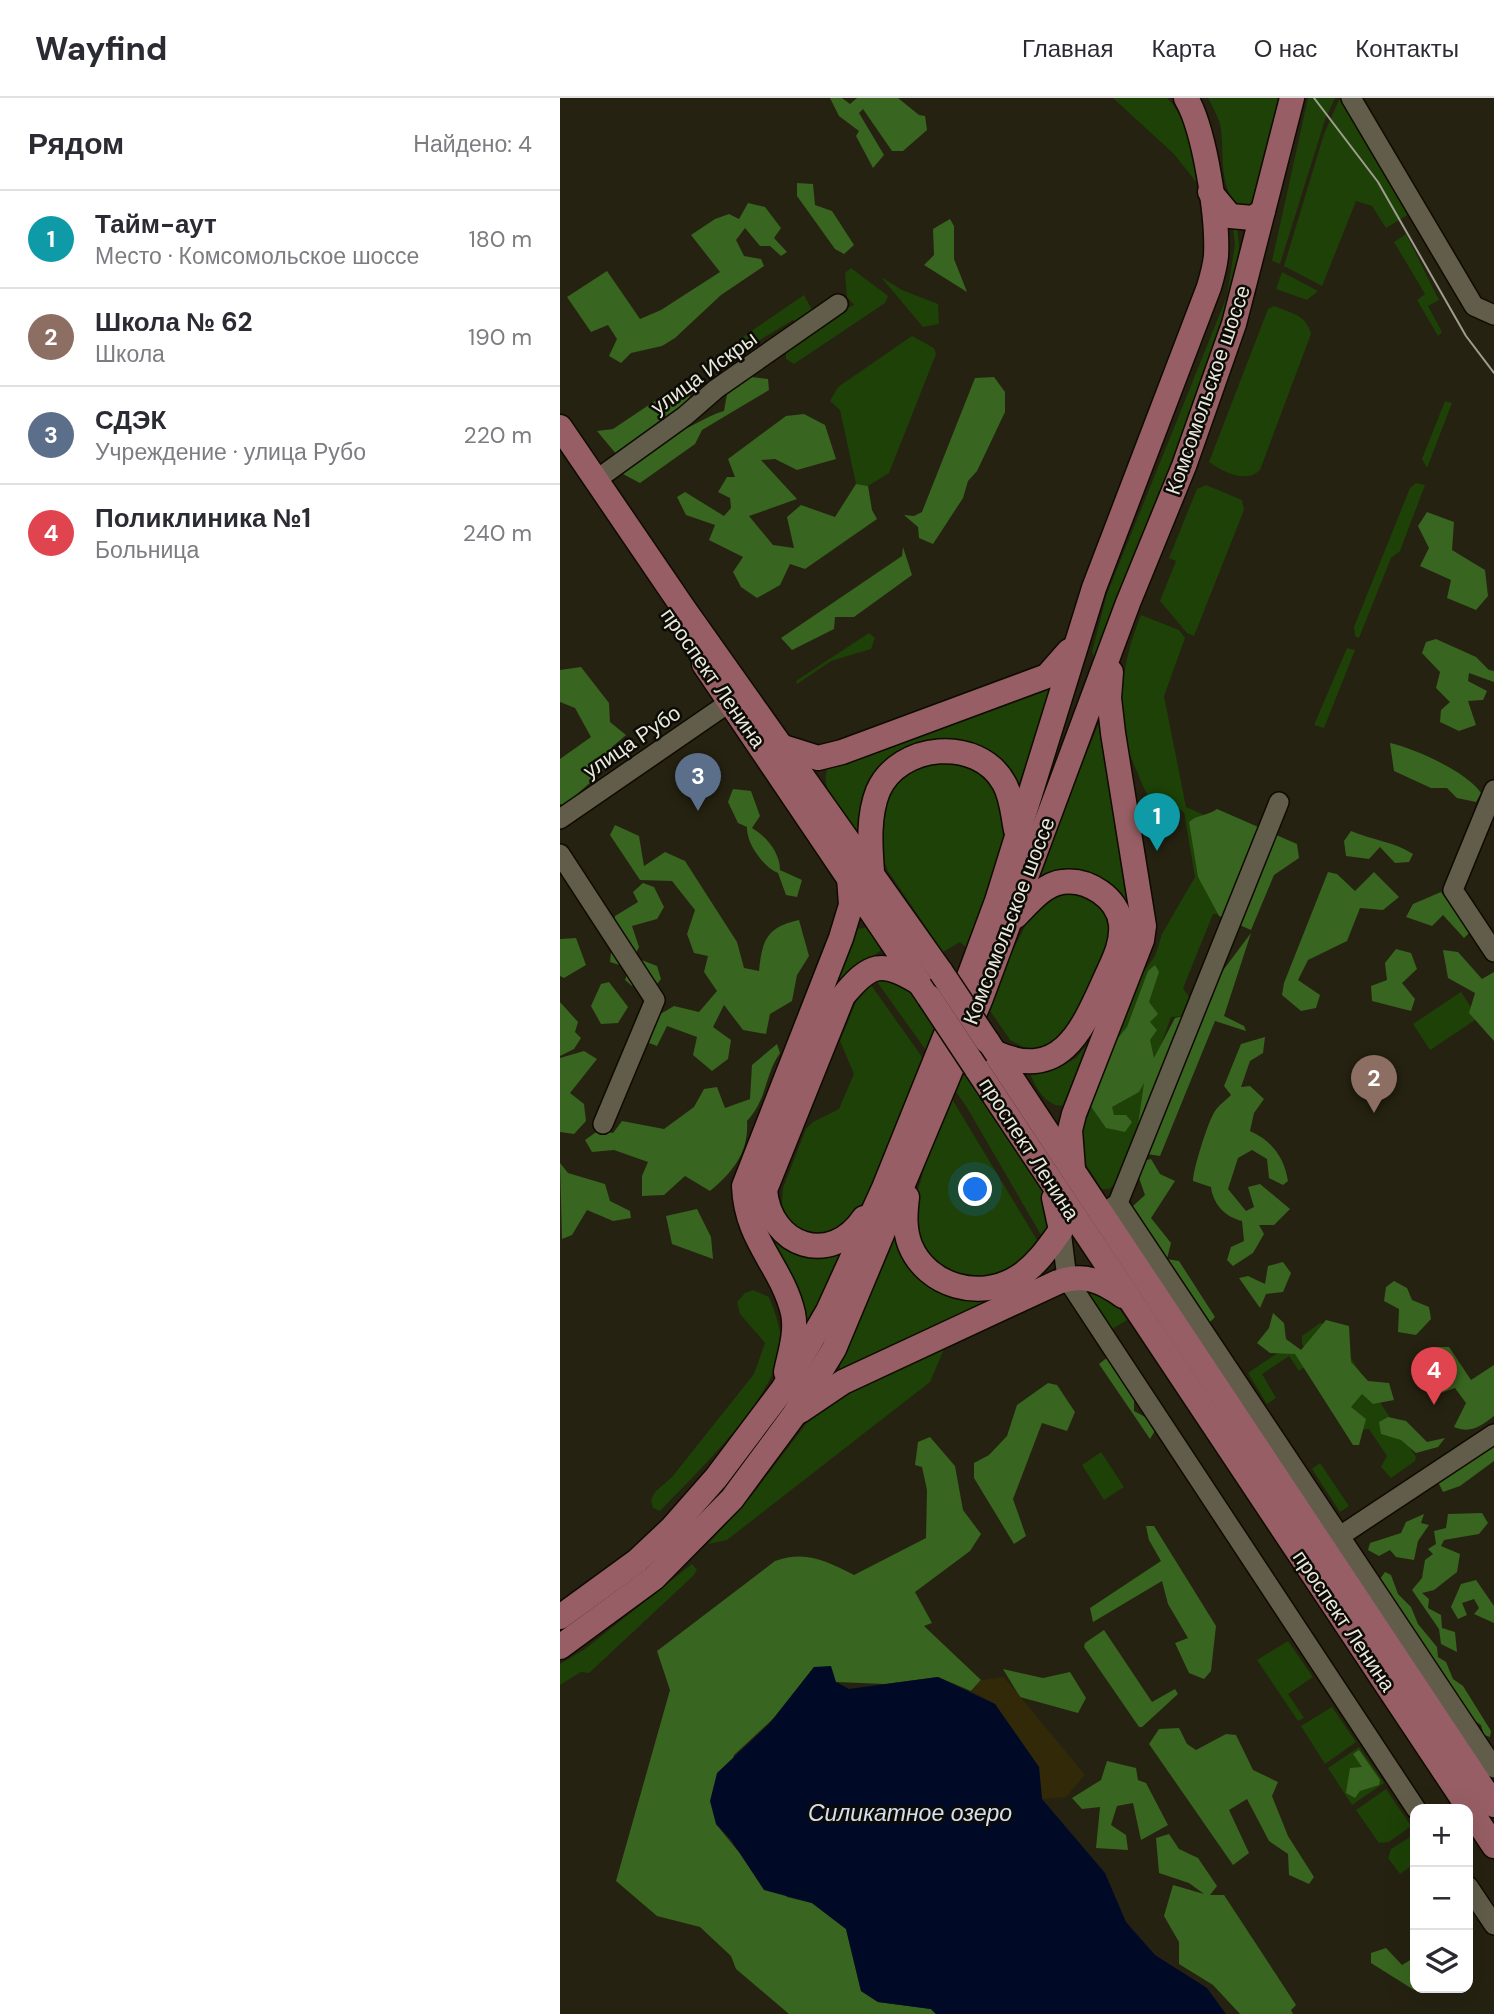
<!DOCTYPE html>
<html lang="ru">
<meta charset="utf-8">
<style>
:root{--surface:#fff;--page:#f2f2f3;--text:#2b2b33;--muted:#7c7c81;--line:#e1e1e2;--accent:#0f766e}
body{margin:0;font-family:"DM Sans",sans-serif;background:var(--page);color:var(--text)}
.controls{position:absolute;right:21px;bottom:21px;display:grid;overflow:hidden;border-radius:14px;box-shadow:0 7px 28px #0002}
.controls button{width:63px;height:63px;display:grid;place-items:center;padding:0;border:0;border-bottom:2px solid var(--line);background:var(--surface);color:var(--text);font:35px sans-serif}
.you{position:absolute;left:416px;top:1092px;width:24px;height:24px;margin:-18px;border:5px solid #fff;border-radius:50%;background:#1a73e8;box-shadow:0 0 0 10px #1a73e833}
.badge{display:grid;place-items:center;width:46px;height:46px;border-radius:50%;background:var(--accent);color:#fff;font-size:23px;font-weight:700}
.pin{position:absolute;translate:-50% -58px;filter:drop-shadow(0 2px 4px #0008)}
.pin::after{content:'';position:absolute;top:37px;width:24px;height:21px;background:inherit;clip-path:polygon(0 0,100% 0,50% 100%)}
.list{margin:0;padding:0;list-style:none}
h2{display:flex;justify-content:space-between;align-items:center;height:91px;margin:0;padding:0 28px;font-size:30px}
h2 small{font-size:23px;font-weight:400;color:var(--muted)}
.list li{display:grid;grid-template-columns:46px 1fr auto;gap:21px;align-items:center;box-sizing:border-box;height:98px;padding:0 28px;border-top:2px solid var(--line)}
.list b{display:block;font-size:26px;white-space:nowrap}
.list p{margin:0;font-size:23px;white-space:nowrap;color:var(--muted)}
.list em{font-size:23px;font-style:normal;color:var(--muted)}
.icon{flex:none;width:38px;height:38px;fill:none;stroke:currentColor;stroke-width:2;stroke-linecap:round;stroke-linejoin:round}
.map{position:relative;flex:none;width:934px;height:1916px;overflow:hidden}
header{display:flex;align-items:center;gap:42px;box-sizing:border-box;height:98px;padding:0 35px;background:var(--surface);border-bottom:2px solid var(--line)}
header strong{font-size:33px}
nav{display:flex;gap:38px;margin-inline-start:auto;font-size:24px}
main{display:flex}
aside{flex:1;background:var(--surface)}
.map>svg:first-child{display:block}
.green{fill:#1d4107}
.forest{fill:#38651f}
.sand{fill:#312907}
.water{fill:#000a27}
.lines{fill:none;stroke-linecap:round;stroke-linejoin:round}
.minor-casing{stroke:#0f0b00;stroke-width:22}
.major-casing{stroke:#0f0b00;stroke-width:27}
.minor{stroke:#615d4a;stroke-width:19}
.major{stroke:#975f65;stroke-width:24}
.tram{stroke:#a09e90;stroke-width:2}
.major-bridge-casing{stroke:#0f0b00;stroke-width:27;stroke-linecap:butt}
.major-bridge{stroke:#975f65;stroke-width:24}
.labels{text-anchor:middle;stroke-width:5;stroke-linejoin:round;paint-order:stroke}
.street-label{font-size:21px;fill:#e9e8dc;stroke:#0d0b05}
.water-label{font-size:23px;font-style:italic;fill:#d3e0f2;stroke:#0d0b05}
</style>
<header>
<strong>Wayfind</strong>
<nav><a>Главная</a><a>Карта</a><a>О нас</a><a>Контакты</a></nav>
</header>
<main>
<aside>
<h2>Рядом<small>Найдено: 4</small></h2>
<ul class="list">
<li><span class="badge" style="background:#0f9aa8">1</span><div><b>Тайм-аут</b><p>Место · Комсомольское шоссе</p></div><em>180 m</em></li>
<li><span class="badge" style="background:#8d6e63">2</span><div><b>Школа № 62</b><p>Школа</p></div><em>190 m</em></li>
<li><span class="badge" style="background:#5c6f8a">3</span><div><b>СДЭК</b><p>Учреждение · улица Рубо</p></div><em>220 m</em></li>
<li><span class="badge" style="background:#e0444e">4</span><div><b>Поликлиника №1</b><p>Больница</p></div><em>240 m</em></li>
</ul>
</aside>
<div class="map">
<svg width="934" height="1916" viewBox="0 0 934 1916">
<rect width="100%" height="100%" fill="#252211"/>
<g class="green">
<path d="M 553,0 L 607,0 C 628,21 633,56 637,85 L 614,56 Z"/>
<path d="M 648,0 L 718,0 L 695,100 L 688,109 C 655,103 666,51 660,26 C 657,17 652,7 648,0 Z"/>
<polygon points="748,0 775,0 765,22 720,166 712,163"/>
<polygon points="783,0 849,116 826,130 812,108 796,103 762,188 724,168 764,36 779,2"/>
<polygon points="672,123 677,126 680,158 657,251 534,559 532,554 547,496 667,198 675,146"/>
<polygon points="846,136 879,202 868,208 882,234 878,238 857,202 865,196 834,144"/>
<polygon points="291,170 328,198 325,205 234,266 226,261 226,252 247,234 233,222 177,256 174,245 244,197 251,210 264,220 294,207 287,199 285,175"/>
<polygon points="722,174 758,193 747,202 716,191"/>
<polygon points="321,179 342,192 378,206 379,226 363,229"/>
<path d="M 714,208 C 731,215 747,217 751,236 L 700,372 C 686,386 663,374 649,364 L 708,211 Z"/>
<polygon points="352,238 374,250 376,256 329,375 308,388 296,386 280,312 270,303 278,289"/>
<polygon points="885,303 892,305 867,370 862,361"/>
<polygon points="856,385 865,387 840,453 831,460 799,540 795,538 794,529 850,390"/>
<polygon points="646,387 682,402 684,412 634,538 627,535 600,503 616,463 609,460 637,391"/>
<path d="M 581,517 L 619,532 L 625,540 L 604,598 L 626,709 L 697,740 L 666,816 L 653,816 L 623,890 L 631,902 L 625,918 L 611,919 L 598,955 L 606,966 L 559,1082 L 549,1091 L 542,1091 L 526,1067 L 520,1032 L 580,879 L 595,858 L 602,836 L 635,779 L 624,714 L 608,706 L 608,715 C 585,701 585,691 575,669 C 553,620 561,566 581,517 Z"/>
<polygon points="309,535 315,540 311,551 271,563 237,586 236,583"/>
<polygon points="787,550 795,552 764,630 754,627"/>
<path d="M 491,585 L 460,700 L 435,664 L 346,656 L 301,738 C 288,720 255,690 269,668 Z"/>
<path d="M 543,615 L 578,829 L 510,1006 C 490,1014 476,992 470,975 L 498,970 L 516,960 L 531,942 L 569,847 L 561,801 L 472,790 Z"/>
<path d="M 370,664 L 408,667 L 436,688 L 449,737 L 411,854 L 400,844 L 383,854 L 328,773 C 317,744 313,702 340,680 C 348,674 360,669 370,664 Z"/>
<polygon points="497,791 535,796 555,827 515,938 472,954 450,942 426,907 476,806"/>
<path d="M 308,829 L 320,846 L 320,853 L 281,881 L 206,1067 C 203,1076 199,1085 198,1094 C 195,1147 244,1163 287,1151 L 251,1226 L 245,1226 C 237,1185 195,1139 192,1105 C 192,1099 193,1091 194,1084 L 291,840 L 298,831 Z"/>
<polygon points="328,880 348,890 489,1102 493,1113 484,1142 406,1008 317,884"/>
<polygon points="311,887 367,966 332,1050 297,1120 269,1138 240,1135 221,1116 223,1090 246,1031 253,1024 279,1011 294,976 280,943 296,904"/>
<polygon points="901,894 918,920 870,952 853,926"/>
<polygon points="392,1001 480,1147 452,1175 407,1185 362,1154 353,1109 368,1058"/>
<polygon points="336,1130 371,1186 480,1175 484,1184 280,1275 280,1266"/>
<polygon points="520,1188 553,1201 567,1222 549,1233"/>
<path d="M 193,1192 L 209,1199 C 214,1212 220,1227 221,1241 C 224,1293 134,1377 100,1413 L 93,1410 L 91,1402 L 95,1394 L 112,1379 L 194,1276 L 205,1245 L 180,1216 L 177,1204 L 185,1195 Z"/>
<polygon points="760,1225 769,1227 856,1359 855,1363 831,1380 821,1369 827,1358 809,1331 799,1332 742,1246 742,1238"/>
<polygon points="387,1244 370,1284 167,1442 148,1446 192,1397 259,1309"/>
<polygon points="731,1246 746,1268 739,1273 729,1258 702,1276 716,1300 707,1306 688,1275"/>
<polygon points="541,1354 564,1389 544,1402 522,1367"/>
<polygon points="760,1365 789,1408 780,1414 752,1371"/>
<polygon points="132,1466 137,1472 133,1478 29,1575 21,1574 0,1587 0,1566 25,1551"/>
<polygon points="728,1543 753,1579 728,1596 744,1620 738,1623 697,1562"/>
<polygon points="772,1609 796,1644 765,1666 741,1628"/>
<polygon points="799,1649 824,1685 792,1707 768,1670"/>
<polygon points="826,1691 851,1728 829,1744 819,1745 796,1712"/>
<polygon points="855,1736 855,1765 840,1776 828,1760 831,1751"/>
</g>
<g class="forest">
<polygon points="270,0 282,0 290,6 297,0 338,0 359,17 365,18 367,32 343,53 332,53 303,11 299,15 324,57 313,70 296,38 299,33 279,18"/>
<polygon points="237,85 253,86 255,107 272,113 294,147 284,156 275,151 237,98"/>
<polygon points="188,105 205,109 221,130 214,140 227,154 221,158 210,148 200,148 185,130 176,142 184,158 201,161 204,168 161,197 115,240 102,248 71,255 61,265 49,258 57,241 48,227 31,234 7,199 47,173 80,221 101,212 160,174 131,137 155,121 169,116 179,121"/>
<polygon points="390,121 394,128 394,161 407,194 364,167 374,157 373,131"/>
<path d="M 132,278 L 137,283 L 128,302 L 101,324 L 107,337 C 128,333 143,319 164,313 L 168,290 L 182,278 L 208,281 L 209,292 L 142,332 L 135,346 L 80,385 L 59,374 L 57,357 L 37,333 L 53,331 Z"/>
<polygon points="434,279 445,294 445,314 417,373 408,383 403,400 373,446 359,440 358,429 344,417 354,418 362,414 415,280"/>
<polygon points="244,316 265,327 276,361 237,372 215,361 201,362 237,401 189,418 213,447 234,450 227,419 241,407 275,419 296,386 308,388 312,412 317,421 245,471 230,466 220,487 197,500 181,489 173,474 183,459 149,442 155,427 126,417 117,399 125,394 164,418 171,410 170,400 158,394 167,379 175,379 168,361 226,318"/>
<polygon points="867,414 894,424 892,452 925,472 928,498 916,512 887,500 891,482 860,468 869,450 858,428"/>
<polygon points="343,449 352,477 294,519 275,519 274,531 232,552 221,540 342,458"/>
<polygon points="876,541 916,559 929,572 934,573 934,584 909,575 908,583 927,593 923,602 908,603 916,627 899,633 880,624 881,612 890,604 876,590 880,574 862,555 866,544"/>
<polygon points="21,569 49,605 50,624 66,637 52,649 53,664 5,707 0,706 0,661 31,639 15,610 0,604 0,572"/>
<path d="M 830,645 C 854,650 907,674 921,695 L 916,704 L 897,700 L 887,690 L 871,690 L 834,673 Z"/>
<path d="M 173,691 L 191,693 L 200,718 L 192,730 C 207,739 220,755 220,772 L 242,782 L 237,799 L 226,797 L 218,775 C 203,769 186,745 187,729 L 178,725 L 168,704 Z"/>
<path d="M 657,711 L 737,746 L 739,760 L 714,777 L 691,832 L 659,818 L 638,779 L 629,724 C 638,716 648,718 657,711 Z"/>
<path d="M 55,727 L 79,738 L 84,768 L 105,754 L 125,763 L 177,844 L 184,870 L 199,873 C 202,842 207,829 239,822 L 249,858 L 237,877 L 232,903 L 210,916 L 206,936 L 183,932 L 164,907 L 153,929 L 171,942 L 168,961 L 152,973 L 133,957 L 137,939 L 107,928 L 97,948 L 89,945 L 97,918 L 114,908 L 139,914 L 157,893 L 144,874 L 148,858 L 134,855 L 127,836 L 135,812 L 112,783 L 80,782 L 50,737 Z"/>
<path d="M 791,733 C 812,742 835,744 853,756 L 849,764 L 835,765 L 820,749 L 809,761 L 786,758 L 784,743 Z"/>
<polygon points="768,774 777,776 795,793 814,774 839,799 823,812 800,810 787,843 748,862 738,882 760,897 756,910 741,913 722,897 724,885"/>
<polygon points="83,785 94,789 104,809 97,821 72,828 79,849 74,859 97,868 101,881 94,890 72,888 65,882 69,870 50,864 55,818 78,804 73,794"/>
<polygon points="881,794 910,834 904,840 883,817 872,828 846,819 853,806"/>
<polygon points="691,835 664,918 684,928 686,933 655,923 600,1058 587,1056 577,1034 584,985 579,994 552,1009 554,1017 566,1017 572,1024 565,1034 546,1030 530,1007 550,950 567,929 588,873 595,867 599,874 589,904 598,916 590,924 597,932 590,942 594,960 615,920 642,914 651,902 661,875"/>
<polygon points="16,840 26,867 4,880 0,878 0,841"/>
<polygon points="836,851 851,855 857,871 842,885 855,901 851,913 812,903 811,888 827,882 825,865"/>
<polygon points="883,852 898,854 922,881 934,874 934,943 909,915 915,895 888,880"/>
<polygon points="49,884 68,909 58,925 41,926 31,908 41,886"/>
<polygon points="0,904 18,924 15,934 21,940 14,951 0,958"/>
<path d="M 705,939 L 703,955 L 690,963 L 681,989 L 690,988 L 704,1001 L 694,1015 L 690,1033 C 712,1043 724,1059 728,1083 L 723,1087 L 709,1080 L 707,1061 L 692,1052 L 678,1060 L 668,1091 L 686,1113 L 694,1109 L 688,1089 L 700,1086 L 730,1111 L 714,1127 L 699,1127 L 704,1136 L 693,1155 L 673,1168 L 667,1162 L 671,1149 L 684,1143 L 682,1123 C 665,1119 653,1106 651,1089 L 633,1083 C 633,1072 648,1023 655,1013 C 659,1007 666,1002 671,997 L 664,988 L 681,946 Z"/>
<path d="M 217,946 L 220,955 C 204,978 208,1000 187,1023 C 189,1054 173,1074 150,1093 L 125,1078 L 104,1097 L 82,1098 L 82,1078 L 88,1064 L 54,1052 L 32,1054 L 25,1042 L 39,1032 L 53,1035 L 62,1023 L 104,1031 L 134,1009 L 144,991 L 157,989 L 165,1010 L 190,1001 L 192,967 Z"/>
<polygon points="24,953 37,961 10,995 24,1006 26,1023 14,1036 0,1034 0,960"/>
<polygon points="591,1061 600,1076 615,1083 591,1120 611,1145 607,1161 619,1163 655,1219 648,1226 572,1135 573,1108 585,1097 579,1080 582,1063"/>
<polygon points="0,1065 8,1075 45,1086 50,1103 70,1113 71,1120 53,1123 27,1112 12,1137 2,1141"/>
<polygon points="137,1111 151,1139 153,1161 112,1146 106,1118"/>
<polygon points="723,1164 731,1175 723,1194 706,1196 700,1210 679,1180 688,1178 705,1186 708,1168"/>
<polygon points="834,1183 847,1190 852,1202 869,1209 871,1221 856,1237 838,1234 839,1211 824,1203 826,1189"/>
<polygon points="713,1215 724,1225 726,1241 741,1252 766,1222 789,1228 791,1264 808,1283 829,1285 834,1302 813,1306 802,1296 791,1309 806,1321 799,1347 793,1347 735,1256 710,1255 697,1245 709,1230"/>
<path d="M 871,1249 L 889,1249 L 911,1282 L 934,1267 L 934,1318 C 921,1328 911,1336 894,1329 L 906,1305 L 895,1290 L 881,1295 L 869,1277 Z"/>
<polygon points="548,1259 574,1301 574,1313 589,1321 596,1331 590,1341 539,1266"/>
<polygon points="488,1285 497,1287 515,1314 507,1333 482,1325 453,1401 466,1438 454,1446 414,1380 414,1365 429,1357 447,1338 457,1307"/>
<polygon points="828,1319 846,1323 867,1344 885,1340 878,1349 856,1355 841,1342 821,1336 819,1324"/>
<path d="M 370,1339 L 395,1368 L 403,1412 L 421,1436 L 410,1453 L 355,1494 L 372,1525 L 364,1528 L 421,1582 L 411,1593 L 378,1579 L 325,1586 L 276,1584 L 254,1569 L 215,1619 L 174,1657 L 156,1726 L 177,1752 L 227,1799 L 252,1805 L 286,1831 L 301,1893 L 318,1904 L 371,1911 L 376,1916 L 229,1916 L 176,1871 L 171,1858 L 140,1829 L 97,1818 L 56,1783 L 110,1592 L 97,1553 L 215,1463 C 246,1452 266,1463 294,1477 L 366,1440 L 367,1392 L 362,1369 L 355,1367 L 358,1344 Z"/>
<polygon points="934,1344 934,1363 900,1388 883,1394 877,1382"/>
<polygon points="922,1415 928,1425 919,1436 884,1442 881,1448 900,1456 897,1474 874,1492 862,1495 869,1501 868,1510 881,1517 882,1530 895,1534 897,1554 881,1546 879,1531 852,1492 862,1480 865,1462 873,1456 868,1451 876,1446 874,1433 886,1430 888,1416"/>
<polygon points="864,1416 861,1425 869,1427 858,1443 854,1462 836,1459 830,1452 819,1458 808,1452 810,1445 841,1435 846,1424"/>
<polygon points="586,1428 594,1428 656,1528 651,1573 644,1581 629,1575 615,1545 628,1540 608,1506 602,1483 533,1524 530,1510 601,1463 589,1442"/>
<path d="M 825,1474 L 831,1477 L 838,1496 L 851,1509 L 858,1526 L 877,1549 L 878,1559 L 886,1564 L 893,1581 L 903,1588 L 931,1633 L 930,1639 L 924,1637 L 921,1627 C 903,1615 894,1604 889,1583 L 879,1577 C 877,1556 854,1543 848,1523 L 838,1522 L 815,1488 Z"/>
<polygon points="916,1482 934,1508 934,1525 914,1516 919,1510 914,1501 902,1505 907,1517 898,1521 891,1509 901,1486"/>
<polygon points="544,1532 592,1604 615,1591 618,1596 582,1629 579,1629 524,1549 525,1545"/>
<polygon points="443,1571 483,1580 510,1574 526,1600 518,1615 460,1599"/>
<polygon points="619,1630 627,1646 636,1652 666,1636 676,1637 693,1672 718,1684 712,1698 728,1738 754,1779 749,1786 729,1777 728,1756 709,1743 687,1701 669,1712 689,1755 673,1767 589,1646 599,1631"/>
<polygon points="799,1652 820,1682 819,1687 800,1693 795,1700 786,1695 790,1670 802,1669 793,1656"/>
<polygon points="547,1663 576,1670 578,1682 586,1685 608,1727 581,1742 573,1705 557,1708 551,1727 566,1737 568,1752 536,1750 540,1709 522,1711 512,1700 541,1682"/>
<polygon points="609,1736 619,1751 638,1760 657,1788 650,1797 664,1797 736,1907 731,1912 733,1916 680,1916 653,1887 619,1866 619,1844 604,1818 613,1787 644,1796 629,1785 599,1775 596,1740"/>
<polygon points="826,1850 842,1867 855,1859 857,1890 854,1892 811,1865 811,1855"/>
</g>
<polygon class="sand" points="444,1579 525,1677 506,1699 482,1701 479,1669 435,1606 411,1593 421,1582"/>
<polygon class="water" points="271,1568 276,1584 289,1591 378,1579 435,1606 479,1669 482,1701 545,1775 566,1824 595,1857 647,1890 666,1916 376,1916 371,1911 318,1904 301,1893 286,1831 252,1805 204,1792 171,1742 156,1726 150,1703 157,1675 209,1626 254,1569"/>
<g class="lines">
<defs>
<g id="minor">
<polyline points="791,0 914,208 934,217"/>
<polyline points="36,382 125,318 156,291 278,206"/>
<polyline points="934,692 893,792 934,854"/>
<polyline points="0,721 170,604"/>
<polyline points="0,756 95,902 43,1026"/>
<polyline points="558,1105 934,1670"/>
<polyline points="548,1112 558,1105 719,704"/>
<polyline points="501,1132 507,1181 856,1711"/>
<polyline points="780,1438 934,1336"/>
<polyline points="908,1788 934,1827"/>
</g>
<g id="major">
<polyline points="650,94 670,118 693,120 703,113"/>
<polyline points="0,329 124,511 381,874"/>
<polyline points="144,566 369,899"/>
<polyline points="223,649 258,660 282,654 487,578 509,553"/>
<path d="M 312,774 C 310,747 308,718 318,693 C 339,645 418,638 444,685 C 452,699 453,717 456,732"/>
<polyline points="427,943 934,1707"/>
<path d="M 436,955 C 499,983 521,935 543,886 C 551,867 563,848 561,826 C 558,800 528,780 502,784 C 484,786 468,806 456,818"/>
<polyline points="416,970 934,1748"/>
<polyline points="513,1071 510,1032 514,1016 582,842 584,828 553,635 549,600 551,574"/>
<path d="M 347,1099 C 345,1116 344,1131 350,1147 C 367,1189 421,1203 458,1179 C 476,1168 489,1149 501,1132 L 494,1100"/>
<path d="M 304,1120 C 271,1169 210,1149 205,1092 L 283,898 C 310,865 322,862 358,884"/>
<path d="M 226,1274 C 230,1255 237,1234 233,1215 C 222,1168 186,1143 184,1088 L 281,840 L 291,807 L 289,779"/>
<path d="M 240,1313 L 283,1284 L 498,1184 C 524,1175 542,1183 563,1198"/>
<path d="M 0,1519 L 77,1463 L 112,1430 L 156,1380 L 223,1291 L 268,1213 L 324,1090 L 407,884 L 437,803 L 534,490 L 649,189 C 652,179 655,168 656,158 C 658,120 645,32 626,0"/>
<polyline points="0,1549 94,1480 172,1401 234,1317 274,1251 421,900 568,505 624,368 674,226 732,0"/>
</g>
</defs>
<use href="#minor" class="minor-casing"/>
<use href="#major" class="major-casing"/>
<use href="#minor" class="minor"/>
<use href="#major" class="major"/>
<polyline class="tram" points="754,0 818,84 906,238 934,275"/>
<defs>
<g id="major-bridge">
<polyline points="381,874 427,943"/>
<polyline points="369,899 416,970"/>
</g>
</defs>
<use href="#major-bridge" class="major-bridge-casing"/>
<use href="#major-bridge" class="major-bridge"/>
</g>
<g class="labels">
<g class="street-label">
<text transform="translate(144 275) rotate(-36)" y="7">улица Искры</text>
<text transform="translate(648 292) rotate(-71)" y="7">Комсомольское шоссе</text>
<text transform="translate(153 580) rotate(55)" y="7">проспект Ленина</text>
<text transform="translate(72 644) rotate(-34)" y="7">улица Рубо</text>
<text transform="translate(449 823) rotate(-69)" y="7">Комсомольское шоссе</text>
<text transform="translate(469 1051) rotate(57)" y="7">проспект Ленина</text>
<text transform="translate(784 1523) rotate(56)" y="7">проспект Ленина</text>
</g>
<g class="water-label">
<text x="350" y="1723">Силикатное озеро</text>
</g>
</g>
</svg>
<div class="controls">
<button>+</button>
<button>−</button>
<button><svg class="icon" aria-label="layers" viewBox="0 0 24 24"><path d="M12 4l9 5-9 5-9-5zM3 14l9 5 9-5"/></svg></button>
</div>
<div class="you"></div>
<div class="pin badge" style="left:597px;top:753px;background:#0f9aa8">1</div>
<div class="pin badge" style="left:814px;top:1015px;background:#8d6e63">2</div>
<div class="pin badge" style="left:138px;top:713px;background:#5c6f8a">3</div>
<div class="pin badge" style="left:874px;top:1307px;background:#e0444e">4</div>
</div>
</main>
